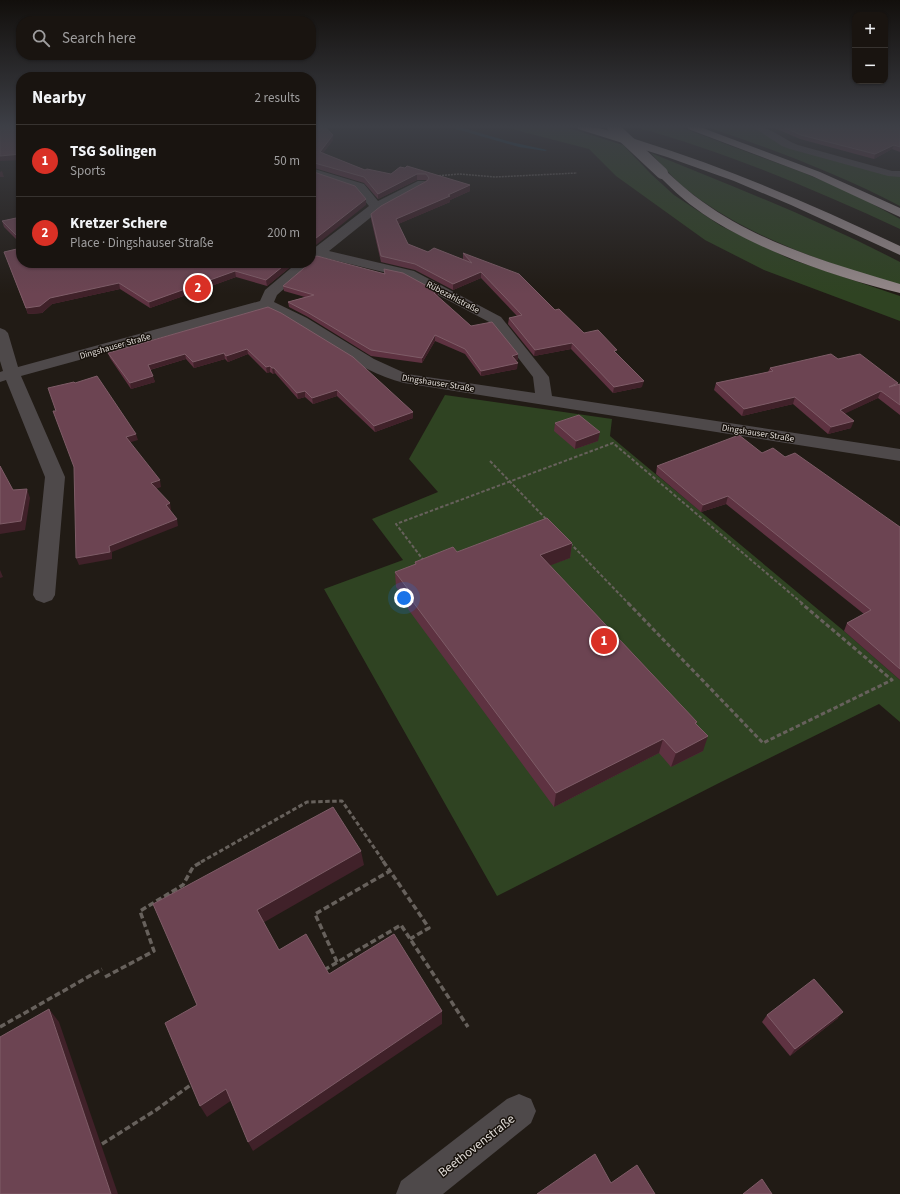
<!DOCTYPE html>
<meta charset="utf-8">
<style>
:root{--surface:#191410;--page:#26211e;--text:#f1f3f6;--muted:#9f9e9f;--line:#373330;--accent:#d93025}
body{margin:0;font-family:"Source Sans 3",sans-serif;background:var(--page);color:var(--text)}
.controls{position:absolute;right:12px;top:12px;display:grid;overflow:hidden;border-radius:8px;box-shadow:0 1px 3px #0004}
.controls button{width:36px;height:36px;display:grid;place-items:center;padding:0;border:0;border-bottom:1px solid var(--line);background:var(--surface);color:var(--text);font:20px sans-serif}
.you{position:absolute;left:404px;top:598px;width:14px;height:14px;margin:-10px;border:3px solid #fff;border-radius:50%;background:#1a73e8;box-shadow:0 0 0 6px #1a73e833}
.badge{display:grid;place-items:center;width:26px;height:26px;border-radius:50%;background:var(--accent);color:#fff;font-size:13px;font-weight:700}
.pin{position:absolute;translate:-50% -50%;border:2px solid #fff;box-shadow:0 1px 4px #0006}
.list{margin:0;padding:0;list-style:none}
h2{display:flex;justify-content:space-between;align-items:center;height:52px;margin:0;padding:0 16px;font-size:17px}
h2 small{font-size:13px;font-weight:400;color:var(--muted)}
.list li{display:grid;grid-template-columns:26px 1fr auto;gap:12px;align-items:center;box-sizing:border-box;height:72px;padding:0 16px;border-top:1px solid var(--line)}
.list b{display:block;font-size:15px;white-space:nowrap}
.list p{margin:0;font-size:13px;white-space:nowrap;color:var(--muted)}
.list em{font-size:13px;font-style:normal;color:var(--muted)}
.icon{flex:none;width:22px;height:22px;fill:none;stroke:currentColor;stroke-width:2;stroke-linecap:round;stroke-linejoin:round}
.map{position:relative;flex:none;width:900px;height:1194px;overflow:hidden}
.search{position:absolute;background:var(--surface);box-shadow:0 1px 3px #0004;left:16px;top:16px;width:300px;height:44px;display:flex;align-items:center;gap:10px;box-sizing:border-box;padding:0 14px;border-radius:16px;color:var(--muted);font-size:15px}
.panel{position:absolute;background:var(--surface);box-shadow:0 1px 3px #0004;left:16px;top:72px;width:300px;height:196px;border-radius:16px}
.map>svg:first-child{display:block}
.green{fill:#2f4322}
.lines{fill:none;stroke-linecap:round;stroke-linejoin:round}
.stream{fill:#133f52;fill-rule:evenodd}
.path-far3{stroke:#67615c;stroke-width:1.5;stroke-dasharray:2 1;stroke-linecap:butt}
.path-far2{stroke:#67615c;stroke-width:2;stroke-dasharray:3.5 2;stroke-linecap:butt}
.path-far1{stroke:#67615c;stroke-width:3;stroke-dasharray:4.5 2.5;stroke-linecap:butt}
.path{stroke:#67615c;stroke-width:3.5;stroke-dasharray:6 3;stroke-linecap:butt}
.street{fill:#4e494a;fill-rule:evenodd}
.highway{fill:#948889;fill-rule:evenodd}
.highway-bridge{stroke:#948889;stroke-width:12}
.wall{fill:#5e3241}
.shaded-wall{fill:#402129}
.building{fill:#6c4452;stroke:#7e5c67}
.labels{text-anchor:middle;stroke-width:3;stroke-linejoin:round;paint-order:stroke}
.far-street-label{font-size:9px;fill:#e1dcd8;stroke:#18120c}
.near-street-label{font-size:13px;fill:#e1dcd8;stroke:#18120c}
</style>
<div class="map">
<svg width="900" height="1194" viewBox="0 0 900 1194">
<rect width="100%" height="100%" fill="#211b15"/>
<g class="green">
<polygon points="504,127 565,127 623,145 651,174 674,195 721,226 790,259 900,296 900,321 764,270 705,240 616,176 589,149"/>
<path d="M 635,127 L 680,127 L 804,173 L 852,193 L 900,219 L 900,229 C 814,189 726,152 635,127 Z"/>
<path d="M 707,127 L 753,127 L 784,145 L 900,175 L 900,206 C 839,174 772,149 707,127 Z"/>
<path d="M 651,153 C 735,187 819,220 900,262 L 900,286 C 828,263 751,239 690,192 C 675,181 663,166 651,153 Z"/>
<polygon points="445,395 612,419 610,436 844,631 900,680 900,722 879,704 721,782 497,896 324,589 403,560 372,519 438,492 409,459"/>
</g>
<g class="lines">
<polygon class="stream" points="449,127 463,128 511,142 547,150 545,151 519,147"/>
<polyline class="path-far3" points="436,176 459,174 495,177 577,173"/>
<g class="path-far2">
<polyline points="490,461 548,521"/>
<polyline points="570,543 629,604"/>
<polyline points="424,561 396,524 613,443 803,604"/>
</g>
<g class="path-far1">
<polyline points="628,603 763,743 892,680 801,603"/>
<polyline points="201,862 307,802 342,801 384,862"/>
</g>
<g class="path">
<polyline points="383,861 390,871"/>
<polyline points="337,962 315,914 390,871 429,928 410,939"/>
<polyline points="324,970 401,925 468,1027"/>
<polyline points="105,977 154,951 140,911 183,885 193,867 203,861"/>
<polyline points="0,1027 102,969"/>
<polyline points="102,1144 156,1110 192,1084"/>
</g>
<g class="street">
<path d="M 753,127 C 770,125 782,139 798,145 L 892,171 L 900,171 L 900,177 L 888,176 L 790,149 L 782,146 Z"/>
<path d="M 311,168 L 364,184 L 378,201 L 418,181 L 426,181 L 428,183 L 426,185 L 380,210 L 329,251 L 414,271 L 501,317 L 549,377 L 552,396 L 900,449 L 900,461 L 404,383 C 353,370 312,330 265,309 L 21,376 L 65,477 L 55,595 L 52,600 L 44,603 L 36,600 L 33,595 L 45,477 L 6,380 L 0,382 L 0,372 L 3,371 L 0,361 L 0,328 L 5,330 L 8,333 L 18,367 L 260,301 L 265,290 L 297,263 L 311,263 L 311,251 L 313,249 L 369,206 L 356,190 L 311,175 ZM 321,257 L 404,277 L 491,323 L 533,377 L 535,393 L 407,374 L 374,359 L 307,318 L 274,302 L 277,295 L 310,266 L 311,262 Z"/>
<polygon points="519,1094 531,1099 536,1111 531,1123 443,1194 396,1194 401,1181 507,1099"/>
</g>
<g class="highway">
<path d="M 577,127 C 597,124 621,135 641,141 C 731,169 815,206 900,246 L 900,255 L 791,205 L 734,181 L 667,157 L 578,129 Z"/>
<polygon points="687,127 700,127 820,172 900,208 900,217 812,176 688,129"/>
<path d="M 662,170 L 666,171 C 678,182 690,193 703,202 C 761,244 833,264 900,284 L 900,293 C 835,277 749,248 695,208 C 681,198 670,187 658,175 L 656,173 L 658,171 Z"/>
</g>
<polyline class="highway-bridge" points="613,127 662,173"/>
</g>
<g class="wall">
<polygon points="311,127 333,140 323,153 365,170 391,174 400,167 470,185 470,191 450,200 450,202 398,224 408,244 428,252 463,259 463,253 555,310 584,333 617,354 642,387 613,393 571,349 534,356 508,324 509,318 517,316 481,278 453,290 415,270 381,262 371,219 371,214 427,180 417,180 378,199 364,183 311,167"/>
<polygon points="772,127 900,127 900,152 892,149 874,159 800,139"/>
<polygon points="21,217 21,244 4,227 2,221"/>
<polygon points="4,252 21,263 295,263 267,286 236,277 150,308 120,289 52,304 42,313 28,314"/>
<polygon points="384,269 438,292 438,297 471,326 518,354 518,360 515,360 517,369 481,376 465,354 435,341 422,363 371,356 308,317 289,307 288,302 305,297 284,291 283,286 384,273"/>
<polygon points="268,307 413,412 413,418 375,432 337,396 313,404 305,397 298,399 275,373 273,374 270,372 267,373 248,354 228,362 225,359 194,368 186,359 150,370 155,382 131,389 110,358 108,353"/>
<polygon points="838,359 898,383 897,385 900,384 900,415 878,398 845,413 851,428 828,434 793,404 742,416 714,390 716,383 768,372 770,368"/>
<polygon points="555,423 598,441 575,449 554,431"/>
<polygon points="762,453 785,457 900,527 900,680 844,631 847,623 864,614 726,504 701,512 656,474 657,466"/>
<polygon points="572,543 570,558 550,565 697,722 696,724 703,751 671,767 659,753 554,807 408,609 408,603 396,587 395,572 415,565 415,562 457,552"/>
<polygon points="767,1015 838,1018 790,1056 762,1022"/>
</g>
<g class="shaded-wall">
<polygon points="333,135 333,140 320,157 320,152"/>
<polygon points="894,145 892,149 874,159 875,154"/>
<polygon points="21,154 21,160 0,161 0,156"/>
<polygon points="2,171 4,177 0,177 0,172"/>
<polygon points="417,174 417,180 378,199 378,194"/>
<polygon points="470,185 470,191 450,200 450,202 396,225 396,219"/>
<polygon points="366,199 366,205 311,249 311,242"/>
<polygon points="287,263 295,263 267,286 266,280"/>
<polygon points="235,271 236,277 150,308 149,302"/>
<polygon points="481,272 481,278 453,290 453,284"/>
<polygon points="119,283 120,289 52,304 42,313 28,314 26,308 50,298"/>
<polygon points="438,292 438,297 434,293"/>
<polygon points="435,335 435,341 422,363 422,358"/>
<polygon points="572,343 571,349 534,356 535,350"/>
<polygon points="247,349 248,354 228,362 226,356"/>
<polygon points="224,353 225,359 194,368 193,362"/>
<polygon points="185,354 186,359 149,370 148,365"/>
<polygon points="518,354 518,360 511,361 512,356"/>
<polygon points="518,363 517,369 481,376 481,371"/>
<polygon points="270,366 270,372 267,373 266,367"/>
<polygon points="272,368 274,368 275,373 273,374"/>
<polygon points="153,376 155,382 131,389 130,383"/>
<polygon points="644,381 642,387 613,393 614,387"/>
<polygon points="337,390 337,396 313,404 312,398"/>
<polygon points="305,391 305,397 298,399 297,393"/>
<polygon points="881,391 878,398 838,417 840,410"/>
<polygon points="795,397 793,404 742,416 744,409"/>
<polygon points="413,412 413,418 375,432 374,426"/>
<polygon points="854,421 851,428 828,434 831,427"/>
<polygon points="600,432 598,441 575,449 576,441"/>
<polygon points="136,434 138,440 128,443 126,437"/>
<polygon points="160,480 161,487 153,490 151,483"/>
<polygon points="27,489 30,498 25,530 0,534 0,524"/>
<polygon points="728,496 726,504 701,512 703,505"/>
<polygon points="170,503 171,510 167,511 166,505"/>
<polygon points="177,519 178,526 112,552 112,559 79,565 76,558"/>
<polygon points="572,543 570,558 538,570 540,555"/>
<polygon points="0,570 3,577 0,578"/>
<polygon points="708,736 703,751 671,767 676,753"/>
<polygon points="663,739 659,753 554,807 556,793"/>
<polygon points="361,851 364,865 261,924 257,910"/>
<polygon points="49,1009 59,1022 118,1194 111,1194"/>
<polygon points="442,1011 442,1024 253,1151 248,1142"/>
<polygon points="843,1012 838,1018 790,1056 795,1049"/>
<polygon points="226,1089 232,1100 207,1117 200,1106"/>
</g>
<g class="building">
<polygon points="0,127 21,127 21,154 0,156"/>
<polygon points="311,127 325,127 333,135 320,152 365,170 367,169 391,174 400,167 405,168 407,166 470,185 448,195 450,196 396,219 408,244 428,252 434,248 472,263 463,253 519,274 555,310 559,309 584,333 598,330 617,350 614,351 644,381 614,387 572,343 535,350 509,318 522,315 481,272 453,284 415,264 381,256 371,214 381,206 427,181 429,178 426,174 417,174 378,194 364,177 311,162"/>
<polygon points="783,127 900,127 900,147 894,145 875,154 801,135"/>
<polygon points="311,171 355,186 366,199 311,242"/>
<polygon points="21,217 21,240 2,221"/>
<polygon points="21,248 21,263 287,263 266,280 235,271 149,302 119,283 50,298 40,306 26,308 4,252"/>
<polygon points="317,256 385,274 384,269 403,273 438,292 434,293 471,326 492,322 518,354 512,356 518,363 481,371 465,349 435,335 422,358 371,350 307,312 288,302 314,295 283,286 310,263 311,263 312,258"/>
<polygon points="268,307 281,313 353,357 413,412 374,426 337,390 312,398 305,391 297,393 274,368 272,368 270,366 266,367 247,349 226,356 224,353 193,362 185,354 148,365 153,376 130,383 108,353"/>
<polygon points="831,354 838,359 860,354 898,383 889,387 900,384 900,405 881,391 840,410 854,421 831,427 795,397 744,409 716,383 773,371 770,368"/>
<polygon points="97,376 136,434 126,437 160,480 151,483 170,503 166,505 177,519 109,546 110,552 76,558 74,467 53,411 56,411 48,388 74,382 75,383"/>
<polygon points="579,415 600,432 576,441 555,423"/>
<polygon points="739,435 762,453 773,448 785,457 795,453 900,527 900,669 847,623 871,610 728,496 703,505 657,466"/>
<polygon points="0,466 13,490 27,489 21,521 0,524"/>
<polygon points="547,518 572,543 540,555 697,722 695,723 708,736 676,753 663,739 556,793 407,594 411,593 395,572 416,564 415,562 453,547 457,552"/>
<polygon points="333,807 361,851 257,910 279,950 306,934 329,974 394,934 442,1011 248,1142 226,1089 200,1106 165,1023 197,1005 153,904"/>
<polygon points="814,979 843,1012 795,1049 767,1015"/>
<polygon points="49,1009 111,1194 0,1194 0,1037"/>
<polygon points="595,1154 611,1183 637,1165 655,1194 537,1194"/>
<polygon points="762,1179 772,1194 743,1194"/>
</g>
<linearGradient id="sky" x2="0" y2="1"><stop stop-color="#120f0c"/><stop offset="0.43" stop-color="#3d3f46"/><stop offset="1" stop-color="#3d3f46" stop-opacity="0"/></linearGradient>
<rect width="900" height="294" fill="url(#sky)"/>
<g class="labels">
<g class="far-street-label">
<text transform="translate(453 297) rotate(28)" y="3">Rübezahlstraße</text>
<text transform="translate(115 346) rotate(-16)" y="3">Dingshauser Straße</text>
<text transform="translate(438 383) rotate(9)" y="3">Dingshauser Straße</text>
<text transform="translate(758 433) rotate(9)" y="3">Dingshauser Straße</text>
</g>
<g class="near-street-label">
<text transform="translate(476 1145) rotate(-38)" y="5">Beethovenstraße</text>
</g>
</g>
</svg>
<div class="controls">
<button>+</button>
<button>−</button>
</div>
<div class="you"></div>
<div class="pin badge" style="left:604px;top:641px">1</div>
<div class="pin badge" style="left:198px;top:288px">2</div>
<div class="search"><svg class="icon" aria-label="search" viewBox="0 0 24 24"><circle cx="10" cy="10" r="6"/><path d="M15 15l6 6"/></svg>Search here</div>
<section class="panel">
<h2>Nearby<small>2 results</small></h2>
<ul class="list">
<li><span class="badge">1</span><div><b>TSG Solingen</b><p>Sports</p></div><em>50 m</em></li>
<li><span class="badge">2</span><div><b>Kretzer Schere</b><p>Place · Dingshauser Straße</p></div><em>200 m</em></li>
</ul>
</section>
</div>
